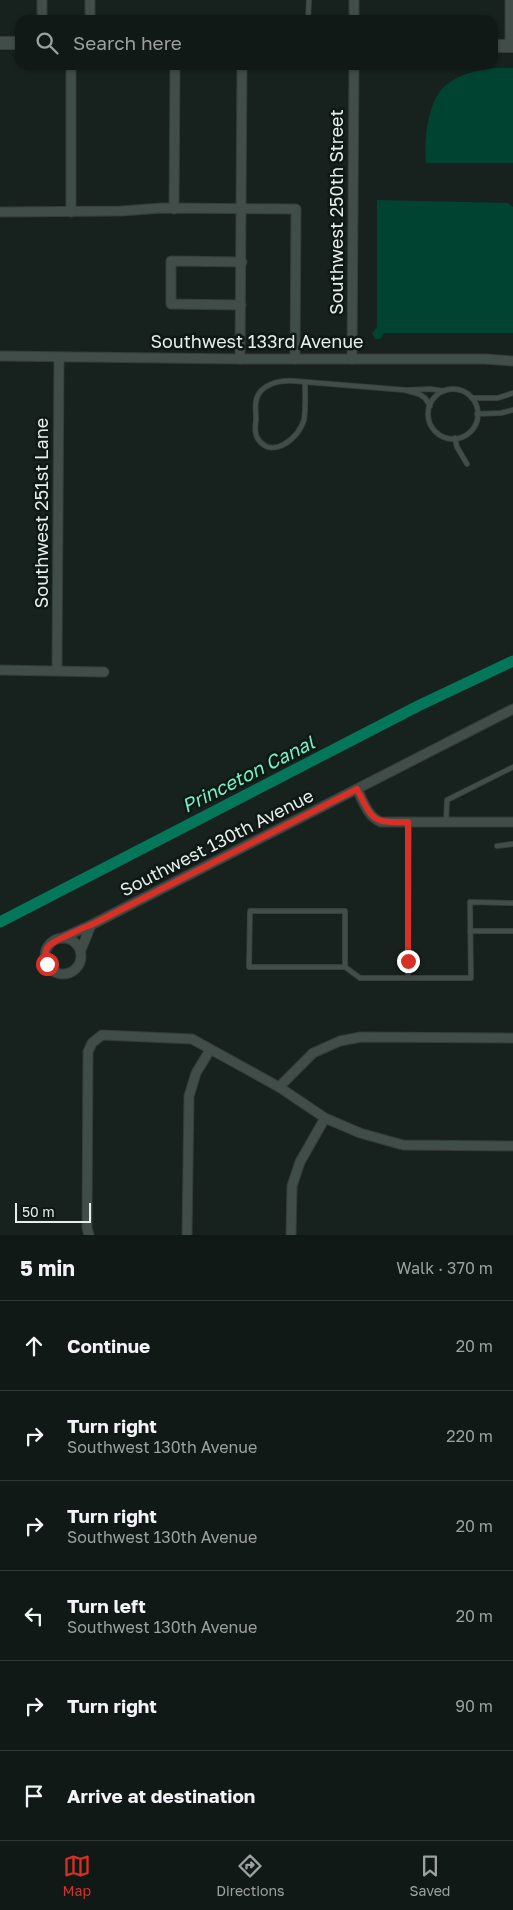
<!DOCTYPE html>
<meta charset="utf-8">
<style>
:root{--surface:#111916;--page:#1a221f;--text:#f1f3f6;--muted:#9ca0a1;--line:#303835;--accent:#d93025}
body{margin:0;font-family:"Golos Text",sans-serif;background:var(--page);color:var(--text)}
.scale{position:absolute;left:15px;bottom:12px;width:76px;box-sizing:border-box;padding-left:5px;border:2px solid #e6edea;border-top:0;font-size:14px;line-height:18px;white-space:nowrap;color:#e6edea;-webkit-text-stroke:4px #0e1814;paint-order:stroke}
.stop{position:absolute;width:15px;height:15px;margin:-11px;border:4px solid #d93025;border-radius:50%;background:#fff}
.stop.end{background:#d93025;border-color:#fff;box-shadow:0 1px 5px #0008}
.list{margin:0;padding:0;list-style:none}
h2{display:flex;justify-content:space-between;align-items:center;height:65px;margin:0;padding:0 20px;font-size:21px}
h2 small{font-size:16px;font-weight:400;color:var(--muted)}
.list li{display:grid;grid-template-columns:32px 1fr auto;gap:15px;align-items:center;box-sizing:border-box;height:90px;padding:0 20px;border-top:1px solid var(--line)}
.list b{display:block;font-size:19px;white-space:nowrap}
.list p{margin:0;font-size:16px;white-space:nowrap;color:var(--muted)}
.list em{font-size:16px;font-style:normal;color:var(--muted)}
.icon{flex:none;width:28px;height:28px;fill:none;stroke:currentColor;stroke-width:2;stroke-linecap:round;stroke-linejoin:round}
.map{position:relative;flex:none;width:513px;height:1235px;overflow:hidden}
.search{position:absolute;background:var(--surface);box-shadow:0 1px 4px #0004;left:15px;right:15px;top:15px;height:55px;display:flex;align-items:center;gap:12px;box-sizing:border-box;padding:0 18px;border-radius:15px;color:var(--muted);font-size:19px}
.sheet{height:605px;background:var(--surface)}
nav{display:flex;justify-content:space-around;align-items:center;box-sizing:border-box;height:70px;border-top:1px solid var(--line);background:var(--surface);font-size:14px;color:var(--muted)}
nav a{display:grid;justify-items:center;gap:2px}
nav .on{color:var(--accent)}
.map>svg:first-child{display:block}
.green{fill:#004330}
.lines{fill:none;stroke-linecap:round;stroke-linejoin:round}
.canal{stroke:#047659;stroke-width:11}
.lane-casing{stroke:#353c39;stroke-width:6}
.street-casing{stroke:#353c39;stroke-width:11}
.secondary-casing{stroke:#353c39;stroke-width:14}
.lane{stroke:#414d48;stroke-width:4.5}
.street{stroke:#414d48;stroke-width:9}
.secondary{stroke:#414d48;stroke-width:12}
.route{stroke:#d93025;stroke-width:6}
.labels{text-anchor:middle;stroke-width:5;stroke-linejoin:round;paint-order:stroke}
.street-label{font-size:18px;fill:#e6edea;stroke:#0e1814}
.water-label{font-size:19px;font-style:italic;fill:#74f3c6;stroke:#0e1814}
</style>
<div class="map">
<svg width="513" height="1235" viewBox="0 0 513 1235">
<rect width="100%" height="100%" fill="#17211d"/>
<g class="green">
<path d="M 494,68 L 513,68 L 513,163 L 426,163 C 424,140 427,101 446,85 C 459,74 478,70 494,68 Z"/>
<polygon points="377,200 508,203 513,207 513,333 384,333 380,339 375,339 372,333 377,327"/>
</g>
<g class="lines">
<polyline class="canal" points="0,922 418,706 513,661"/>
<defs>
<g id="lane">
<polyline points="308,20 309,0"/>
<path d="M 305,382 C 305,394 306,408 304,420 C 299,438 272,460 258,439 C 254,433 255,426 256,420 C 256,414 255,407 256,401 C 259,384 280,380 294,381 L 405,390 L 419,394 L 425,398 L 430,406"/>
<circle cx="453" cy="414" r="25"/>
<polyline points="408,390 430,389 444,391"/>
<polyline points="472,398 498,398 513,393"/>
<polyline points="477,414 501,413 513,410"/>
<polyline points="455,438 457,447 467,464"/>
<polyline points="446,822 447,800 513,767"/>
<polyline points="497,846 513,844"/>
<polyline points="470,931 513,931"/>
<polyline points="345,967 345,911 250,911 249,967 345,967 360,978 408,978 409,822"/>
<polyline points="408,978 471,978 470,902 513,903"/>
</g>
<g id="street">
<polyline points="510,0 510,46"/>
<polyline points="42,20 42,0"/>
<polyline points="90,20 90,0"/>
<polyline points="354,20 354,0"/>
<polyline points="174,209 175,65"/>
<polyline points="0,212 121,211 162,208 296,209 295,359"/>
<polyline points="71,212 71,65"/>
<polyline points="241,305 171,304 171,261 242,262"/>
<polyline points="0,356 240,359 485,359 513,361"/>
<polyline points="240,359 242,65"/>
<polyline points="352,359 354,65"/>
<polyline points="0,670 104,672"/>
<polyline points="57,670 59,357"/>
<path d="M 357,789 C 363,801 368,817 381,822 L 513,822"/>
<circle cx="63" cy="956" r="18"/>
<polyline points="62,938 91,925 513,709"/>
<polyline points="81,950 91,925"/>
<polyline points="279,1087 313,1053 340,1041 361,1037 513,1038"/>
<polyline points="89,1235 87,1228 88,1052 92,1043 102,1035 192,1039 279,1087 325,1118 360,1133 403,1145 513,1146"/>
<polyline points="187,1235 189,1096 196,1073 210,1050"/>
<polyline points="291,1235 292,1186 300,1162 325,1118"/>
</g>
<g id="secondary">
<polyline points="0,43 20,43"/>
<polyline points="493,46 513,46"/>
</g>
</defs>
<use href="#lane" class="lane-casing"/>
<use href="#street" class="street-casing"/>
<use href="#secondary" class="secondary-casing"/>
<use href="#lane" class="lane"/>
<use href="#street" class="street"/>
<use href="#secondary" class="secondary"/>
</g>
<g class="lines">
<path class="route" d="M 47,964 C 41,947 51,943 64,937 C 73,933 81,928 91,925 L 357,789 C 373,821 372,823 408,822 L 408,961"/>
</g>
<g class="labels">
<g class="street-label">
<text transform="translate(337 212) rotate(-90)" y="6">Southwest 250th Street</text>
<text x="257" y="348">Southwest 133rd Avenue</text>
<text transform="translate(42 513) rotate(-90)" y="6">Southwest 251st Lane</text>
<text transform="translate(217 843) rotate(-27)" y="6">Southwest 130th Avenue</text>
</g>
<g class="water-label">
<text transform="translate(248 774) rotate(-27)" y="7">Princeton Canal</text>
</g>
</g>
</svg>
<div class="scale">50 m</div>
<div class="stop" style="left:47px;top:964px"></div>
<div class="stop end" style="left:408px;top:961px"></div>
<div class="search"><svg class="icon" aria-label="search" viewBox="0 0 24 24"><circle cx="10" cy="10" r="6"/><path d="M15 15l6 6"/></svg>Search here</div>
</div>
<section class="sheet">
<h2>5 min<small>Walk · 370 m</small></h2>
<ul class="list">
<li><svg class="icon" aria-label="ahead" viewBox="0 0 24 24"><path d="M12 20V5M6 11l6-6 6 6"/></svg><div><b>Continue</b></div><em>20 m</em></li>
<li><svg class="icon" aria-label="right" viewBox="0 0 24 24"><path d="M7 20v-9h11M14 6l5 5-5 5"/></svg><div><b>Turn right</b><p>Southwest 130th Avenue</p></div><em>220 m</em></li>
<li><svg class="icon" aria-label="right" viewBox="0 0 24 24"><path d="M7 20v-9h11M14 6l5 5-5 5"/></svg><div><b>Turn right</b><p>Southwest 130th Avenue</p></div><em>20 m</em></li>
<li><svg class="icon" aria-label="left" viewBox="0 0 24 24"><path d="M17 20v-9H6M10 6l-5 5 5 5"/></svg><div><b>Turn left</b><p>Southwest 130th Avenue</p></div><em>20 m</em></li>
<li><svg class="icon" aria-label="right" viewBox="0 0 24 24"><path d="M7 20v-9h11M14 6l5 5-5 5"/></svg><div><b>Turn right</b></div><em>90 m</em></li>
<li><svg class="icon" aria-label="arrive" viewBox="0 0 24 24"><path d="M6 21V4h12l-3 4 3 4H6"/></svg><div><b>Arrive at destination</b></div></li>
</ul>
</section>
<nav>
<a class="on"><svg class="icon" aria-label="map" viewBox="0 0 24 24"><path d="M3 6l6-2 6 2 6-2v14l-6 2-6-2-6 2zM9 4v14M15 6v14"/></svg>Map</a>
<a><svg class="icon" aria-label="directions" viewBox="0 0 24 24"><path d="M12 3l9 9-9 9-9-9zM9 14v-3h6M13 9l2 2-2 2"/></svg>Directions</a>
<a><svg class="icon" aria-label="saved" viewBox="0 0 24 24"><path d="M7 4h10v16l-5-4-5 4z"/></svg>Saved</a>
</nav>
